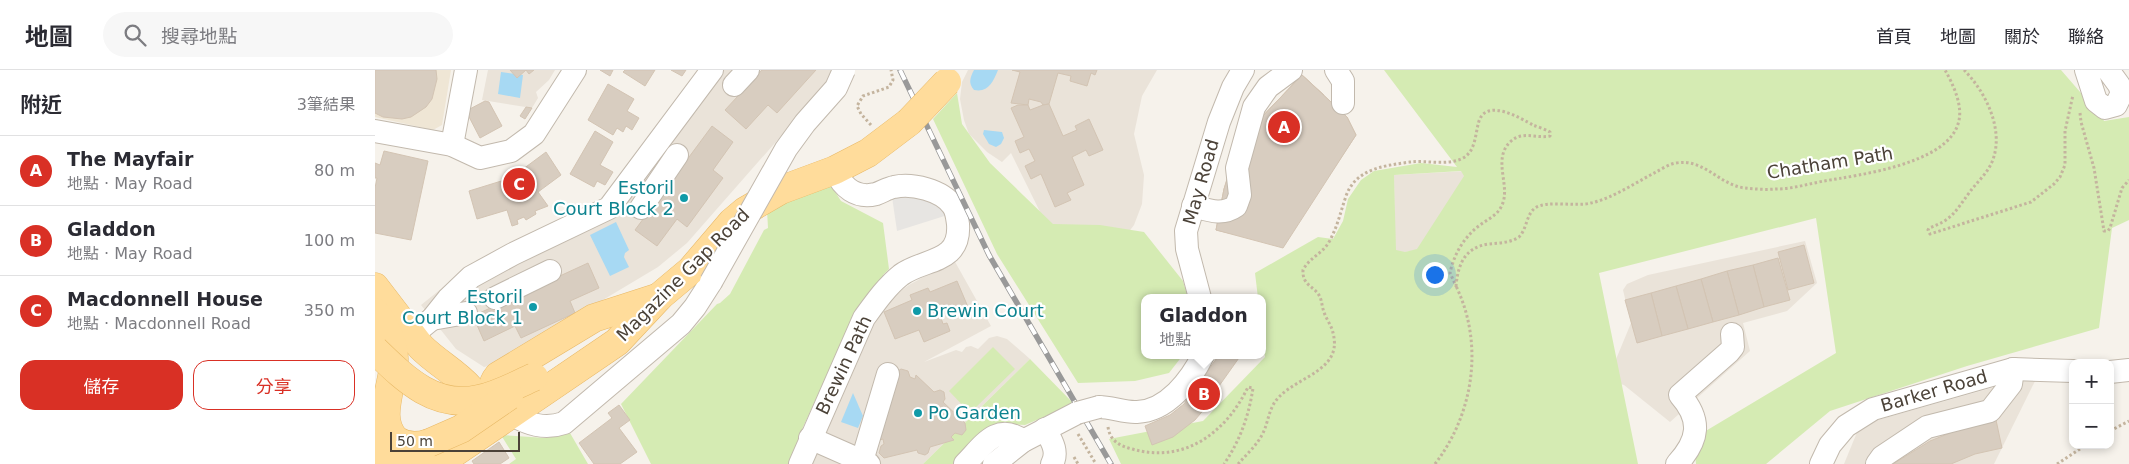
<!DOCTYPE html>
<html lang="zh-TW">
<meta charset="utf-8">
<style>
:root{--surface:#fff;--page:#f7f7f7;--text:#2b2b33;--muted:#7c7c81;--line:#e1e1e2;--accent:#d93025}
body{margin:0;font-family:"DejaVu Sans","Noto Sans TC",sans-serif;background:var(--page);color:var(--text)}
.controls{position:absolute;right:15px;bottom:15px;display:grid;overflow:hidden;border-radius:10px;box-shadow:0 2px 8px #0003}
.controls button{width:45px;height:45px;display:grid;place-items:center;padding:0;border:0;border-bottom:1px solid var(--line);background:var(--surface);color:var(--text);font:25px sans-serif}
.scale{position:absolute;left:15px;bottom:12px;width:130px;box-sizing:border-box;padding-left:5px;border:2px solid #4b4238;border-top:0;font-size:14px;line-height:18px;white-space:nowrap;color:#4b4238;-webkit-text-stroke:4px #fff;paint-order:stroke}
.you{position:absolute;left:1059px;top:204px;width:18px;height:18px;margin:-12px;border:4px solid #fff;border-radius:50%;background:#1a73e8;box-shadow:0 0 0 8px #1a73e833}
.badge{display:grid;place-items:center;width:32px;height:32px;border-radius:50%;background:var(--accent);color:#fff;font-size:16px;font-weight:700}
.pin{position:absolute;translate:-50% -50%;border:2px solid #fff;box-shadow:0 1px 5px #0006}
.popup{position:absolute;left:766px;top:224px;width:125px;height:65px;box-sizing:border-box;display:grid;place-content:center;border-radius:10px;background:var(--surface);filter:drop-shadow(0 1px 4px #0005);font-size:16px;white-space:nowrap;color:var(--muted)}
.popup b{font-size:19px;color:var(--text)}
.popup::after{content:'';position:absolute;left:50%;top:100%;margin-left:-10px;border:10px solid transparent;border-top-color:var(--surface)}
.list{margin:0;padding:0;list-style:none}
h2{display:flex;justify-content:space-between;align-items:center;height:65px;margin:0;padding:0 20px;font-size:21px}
h2 small{font-size:16px;font-weight:400;color:var(--muted)}
.list li{display:grid;grid-template-columns:32px 1fr auto;gap:15px;align-items:center;box-sizing:border-box;height:70px;padding:0 20px;border-top:1px solid var(--line)}
.list b{display:block;font-size:19px;white-space:nowrap}
.list p{margin:0;font-size:16px;white-space:nowrap;color:var(--muted)}
.list em{font-size:16px;font-style:normal;color:var(--muted)}
.actions{display:flex;gap:10px;padding:15px 20px}
.actions a{flex:1;padding:11px 0;border:1px solid var(--accent);border-radius:15px;text-align:center;font-size:18px;color:var(--accent)}
.actions .main{background:var(--accent);color:#fff}
.icon{flex:none;width:28px;height:28px;fill:none;stroke:currentColor;stroke-width:2;stroke-linecap:round;stroke-linejoin:round}
.map{position:relative;flex:none;width:1754px;height:394px;overflow:hidden}
header{display:flex;align-items:center;gap:30px;box-sizing:border-box;height:70px;padding:0 25px;background:var(--surface);border-bottom:1px solid var(--line)}
header strong{font-size:24px}
nav{display:flex;gap:28px;margin-inline-start:auto;font-size:18px}
.search{width:350px;height:45px;background:var(--page);display:flex;align-items:center;gap:12px;box-sizing:border-box;padding:0 18px;border-radius:28px;color:var(--muted);font-size:19px}
main{display:flex}
aside{flex:1;background:var(--surface)}
.map>svg:first-child{display:block}
.residential{fill:#eae3d9}
.education{fill:#efe6d5}
.green{fill:#d5ebb3;fill-rule:evenodd}
.parking{fill:#e7e5e2}
.water{fill:#a7d9f3}
.building{fill:#d8cdc0;stroke:#d3c4b3}
.lines{fill:none;stroke-linecap:round;stroke-linejoin:round}
.minor-casing{stroke:#c2b9ad;stroke-width:24}
.major-casing{stroke:#e8b967;stroke-width:29}
.path{stroke:#c4b49e;stroke-width:3;stroke-dasharray:2.5 2.5;stroke-linecap:butt}
.minor{stroke:#fff;stroke-width:22}
.major{stroke:#ffdc9b;stroke-width:28}
.rail-casing{stroke:#999;stroke-width:5.5}
.rail{stroke:#fff;stroke-width:4;stroke-dasharray:11;stroke-linecap:butt}
.minor-bridge-casing{stroke:#c2b9ad;stroke-width:24;stroke-linecap:butt}
.major-bridge-casing{stroke:#e8b967;stroke-width:29;stroke-linecap:butt}
.minor-bridge{stroke:#fff;stroke-width:22}
.major-bridge{stroke:#ffdc9b;stroke-width:28}
.culture-dot{fill:#0f9aa8;stroke:#fff;stroke-width:2}
.labels{text-anchor:middle;stroke-width:4.5;stroke-linejoin:round;paint-order:stroke}
.street-label{font-size:18px;fill:#4b4238;stroke:#fff}
.culture-label{font-size:18px;fill:#0d838f;stroke:#fff;text-anchor:end}
</style>
<header>
<strong>地圖</strong>
<div class="search"><svg class="icon" aria-label="search" viewBox="0 0 24 24"><circle cx="10" cy="10" r="6"/><path d="M15 15l6 6"/></svg>搜尋地點</div>
<nav><a>首頁</a><a>地圖</a><a>關於</a><a>聯絡</a></nav>
</header>
<main>
<aside>
<h2>附近<small>3筆結果</small></h2>
<ul class="list">
<li><span class="badge">A</span><div><b>The Mayfair</b><p>地點 · May Road</p></div><em>80 m</em></li>
<li><span class="badge">B</span><div><b>Gladdon</b><p>地點 · May Road</p></div><em>100 m</em></li>
<li><span class="badge">C</span><div><b>Macdonnell House</b><p>地點 · Macdonnell Road</p></div><em>350 m</em></li>
</ul>
<div class="actions"><a class="main">儲存</a><a>分享</a></div>
</aside>
<div class="map">
<svg width="1754" height="394" viewBox="0 0 1754 394">
<rect width="100%" height="100%" fill="#f6f2eb"/>
<g class="residential">
<polygon points="113,0 180,0 174,10 161,22 163,28 157,38 107,30"/>
<polygon points="325,0 464,0 312,173 283,197 121,294 109,297 81,279 46,235 102,190 230,133"/>
<polygon points="593,0 782,0 767,26 759,64 769,105 767,134 759,155 740,180 674,160 636,83 627,92 612,82 594,64 589,50 585,29 587,12"/>
<polygon points="1092,101 1057,177 1020,184 1019,105"/>
<polygon points="1430,171 1442,213 1412,241 1368,253 1375,281 1295,352 1249,315 1239,312 1237,299 1256,253 1248,220 1252,214 1273,205"/>
<polygon points="579,190 616,256 549,292 581,280 587,282 591,277 596,276 603,279 614,268 622,266 632,269 655,289 548,394 434,394 502,238 534,215"/>
<polygon points="1663,305 1619,394 1469,394 1485,355"/>
</g>
<polygon class="education" points="0,0 76,0 67,55 58,60 0,47"/>
<g class="green">
<path d="M 1009,0 L 1686,0 L 1712,30 L 1700,0 L 1707,0 L 1729,51 L 1754,47 L 1754,150 L 1737,158 L 1724,258 L 1592,296 L 1455,341 L 1391,394 L 1321,394 L 1319,368 L 1461,283 L 1441,148 L 1224,203 L 1263,394 L 746,394 L 734,369 L 828,351 L 890,287 L 888,268 L 888,228 L 883,228 L 880,203 L 943,167 L 958,169 L 968,151 L 973,129 L 986,110 L 999,101 L 1046,93 L 1082,97 ZM 1086,101 L 1089,106 L 1042,179 L 1030,182 L 1021,180 L 1019,105 Z"/>
<polygon points="582,23 587,54 615,93 678,154 725,155 769,162 808,211 813,228 770,228 770,285 808,285 794,303 760,311 703,313 622,184 558,49"/>
<polygon points="452,109 466,131 508,153 514,199 508,205 509,210 470,266 423,368 436,382 434,394 276,394 246,334 342,234 345,233 355,224 389,160 393,158 392,140"/>
<polygon points="618,277 640,299 595,343 574,321"/>
<polygon points="655,289 699,334 650,355 633,354 581,394 548,394"/>
<polygon points="195,363 213,394 134,394 141,389 126,365 171,368"/>
</g>
<polygon class="parking" points="516,120 553,121 579,143 522,161"/>
<g class="water">
<path d="M 599,0 L 623,0 C 618,12 613,23 599,20 C 593,13 595,8 599,0 Z"/>
<polygon points="126,2 148,5 145,28 123,24"/>
<polygon points="609,60 627,62 629,68 626,74 621,77 614,74 608,64"/>
<polygon points="241,152 254,180 250,183 249,187 254,197 235,206 215,165"/>
<polygon points="478,323 488,346 483,358 466,352"/>
</g>
<g class="building">
<polygon points="0,0 27,0 25,3 31,13 56,18 47,35 39,40 30,43 11,41 0,34"/>
<polygon points="0,0 61,0 62,9 57,29 51,37 36,47 27,49 8,47 0,43"/>
<polygon points="135,0 159,0 154,4 151,0 142,8"/>
<polygon points="225,0 238,0 235,6"/>
<polygon points="250,0 280,0 270,16 248,2"/>
<polygon points="296,0 311,0 307,6"/>
<polygon points="387,0 441,0 402,43 393,35 371,59 350,40"/>
<polygon points="637,0 722,0 720,5 716,3 712,16 695,11 696,6 683,3 674,34 668,35 666,32 654,29 653,35 636,33 645,2"/>
<polygon points="927,5 949,25 929,46 956,71 934,94 907,69 886,92 864,71"/>
<polygon points="927,5 972,47 981,65 953,107 915,86 867,166 841,160 849,119 864,71"/>
<polygon points="927,5 972,47 981,65 908,178 841,160 849,119 864,71"/>
<polygon points="233,14 259,29 252,41 264,48 257,60 251,56 248,62 242,58 238,65 213,50"/>
<polygon points="110,31 114,32 127,56 105,68 91,41"/>
<polygon points="674,34 688,66 702,60 700,56 714,49 728,80 714,86 711,80 697,87 709,115 692,123 696,130 680,137 666,104 656,109 650,96 660,91 654,79 645,83 640,71 649,67 636,38 643,35 653,35 655,40 668,35"/>
<polygon points="151,37 157,38 150,49 145,46"/>
<polygon points="337,56 358,72 338,100 348,108 312,157 302,149 282,176 260,160"/>
<polygon points="220,61 238,72 225,95 238,102 230,115 222,111 219,117 195,104"/>
<polygon points="9,81 53,91 36,170 0,163 0,118 2,108 0,108 0,93 5,95"/>
<polygon points="171,82 186,105 163,122 173,136 160,141 161,144 151,150 149,147 142,150 143,154 137,156 132,140 102,149 94,121 136,108"/>
<polygon points="1429,175 1439,213 1413,220 1403,182"/>
<polygon points="1403,188 1415,230 1389,237 1378,195"/>
<polygon points="213,193 224,218 195,231 200,243 146,268 140,256 109,271 98,246"/>
<polygon points="1378,195 1389,237 1364,245 1352,201"/>
<polygon points="1352,201 1364,245 1338,252 1326,209"/>
<polygon points="1326,209 1338,252 1313,259 1301,216"/>
<polygon points="582,211 593,237 577,244 575,241 565,245 568,254 572,253 575,261 549,272 544,260 520,269 509,242 537,230 535,225 553,218 555,222"/>
<polygon points="1301,216 1313,259 1287,266 1276,223"/>
<polygon points="1276,223 1287,266 1262,273 1250,230"/>
<polygon points="844,285 866,285 844,316 844,320 836,331 820,350 798,367 777,375 770,356 795,345 809,334"/>
<polygon points="526,299 533,301 535,307 540,309 541,305 559,322 565,320 569,322 570,329 568,332 590,353 591,360 587,365 580,363 576,367 579,370 555,377 553,383 550,385 543,383 542,380 509,388 504,383 506,376 509,374 508,369 504,370 523,301"/>
<polygon points="244,335 255,350 244,358 262,382 245,394 219,394 204,373 237,348 233,343"/>
<polygon points="1621,350 1627,378 1600,384 1576,394 1518,394 1555,371 1585,359"/>
<polygon points="124,372 134,388 125,394 99,394 97,391"/>
</g>
<g class="lines">
<defs>
<g id="minor">
<polyline points="961,0 968,11 968,33"/>
<polyline points="1711,0 1721,31 1730,38 1741,35 1747,23 1744,15 1733,0"/>
<polyline points="359,15 373,0"/>
<polyline points="0,61 77,75 105,88 136,81 159,64 200,0"/>
<polyline points="77,75 91,0"/>
<path d="M 818,136 C 833,140 847,146 861,136 L 865,125 L 862,98 L 879,37 L 893,17 L 916,0"/>
<polyline points="266,138 302,85"/>
<polyline points="120,228 175,201"/>
<polyline points="825,228 812,179 811,161 844,52 858,17 868,0"/>
<polyline points="57,249 91,243"/>
<polyline points="36,266 57,249 73,229 96,207 138,184 234,138 337,0"/>
<polyline points="1735,302 1754,300"/>
<path d="M 724,337 C 736,337 751,343 762,342 C 792,341 816,310 828,285"/>
<path d="M 135,344 C 153,354 169,360 189,353 L 306,254 L 320,237 L 336,212"/>
<path d="M 670,359 C 676,370 684,381 677,394"/>
<polyline points="435,368 494,394"/>
<polyline points="487,391 513,304"/>
<path d="M 425,394 L 489,248 C 500,233 511,217 526,205 C 549,188 586,194 583,154 C 582,148 582,142 578,136 C 567,120 537,113 519,117 C 513,118 507,122 501,124 C 481,129 467,117 460,100"/>
<path d="M 590,394 C 607,377 622,351 648,371"/>
<polyline points="619,394 648,371 702,343"/>
<path d="M 1302,394 C 1324,370 1327,350 1305,325 L 1354,282 L 1358,277 L 1357,264"/>
<polyline points="1446,394 1455,375 1471,356 1498,339 1638,299 1698,301"/>
<polyline points="1502,394 1507,387 1552,357 1615,341 1636,314 1638,299"/>
</g>
<g id="major">
<path d="M 0,217 L 46,277 C 70,301 104,312 109,350"/>
<path d="M 0,242 C 10,256 20,274 19,291 C 18,317 0,350 21,370 C 31,377 42,377 54,373"/>
<path d="M 133,341 C 123,330 112,319 123,306 L 219,248 L 284,227"/>
<path d="M 0,377 C 22,394 53,394 79,383 L 242,272 L 285,226 L 316,200 L 357,152 L 370,141 L 406,120 L 460,100 L 493,83 L 534,52"/>
</g>
</defs>
<use href="#minor" class="minor-casing"/>
<use href="#major" class="major-casing"/>
<g class="path">
<path d="M 1589,0 C 1611,22 1630,61 1617,92 C 1612,104 1601,113 1594,123 C 1580,142 1577,150 1554,158 L 1553,160 L 1555,164 L 1656,132 L 1679,114 L 1685,107 L 1690,95 L 1690,61 L 1698,25"/>
<polyline points="1705,43 1706,52 1719,98 1729,161 1733,161 1735,158 1747,118 1754,110"/>
<polyline points="496,55 486,44 482,36 488,26 514,17 518,10 516,0"/>
<path d="M 733,357 C 735,371 745,376 757,379 C 809,394 851,363 873,317 L 878,318 C 874,345 865,371 849,394"/>
<polyline points="1735,361 1754,351"/>
<polyline points="703,364 721,394"/>
<polyline points="699,387 703,394"/>
<path d="M 863,394 C 871,385 881,376 887,365 C 894,352 893,338 904,327 C 924,306 968,300 958,263 C 957,256 951,249 949,242 C 947,237 947,232 945,227 C 940,216 927,216 928,200 C 934,188 947,184 954,172 C 962,158 965,144 970,129 C 979,99 1007,96 1035,92 C 1051,90 1073,96 1088,88 C 1101,81 1100,64 1104,51 C 1112,28 1145,48 1158,55 C 1163,57 1170,59 1175,62 L 1175,66 C 1161,69 1147,60 1135,72 C 1117,90 1136,116 1127,135 C 1123,145 1113,149 1105,155 C 1089,167 1079,184 1075,203 L 1081,216 C 1083,194 1090,177 1114,174 C 1124,173 1135,173 1144,167 C 1152,159 1151,145 1160,138 C 1172,130 1201,137 1216,133 C 1238,128 1260,113 1281,102 C 1287,99 1294,94 1301,93 C 1329,88 1344,115 1370,118 C 1380,119 1391,120 1401,119 C 1417,119 1433,114 1449,111 C 1484,105 1571,94 1583,54 C 1589,37 1578,14 1570,0"/>
<path d="M 1060,394 C 1099,343 1109,274 1081,216"/>
<polyline points="1682,394 1711,375"/>
</g>
<use href="#minor" class="minor"/>
<use href="#major" class="major"/>
<defs>
<polyline id="rail" points="525,0 614,185 736,394"/>
</defs>
<use href="#rail" class="rail-casing"/>
<use href="#rail" class="rail"/>
<defs>
<g id="minor-bridge">
<polyline points="336,212 411,79 430,53 461,18 469,0"/>
<polyline points="702,343 724,337"/>
</g>
<g id="major-bridge">
<polyline points="534,52 572,12"/>
<path d="M 0,280 C 29,308 59,339 104,329 C 123,325 141,315 159,307"/>
<polyline points="54,373 86,359 134,326"/>
</g>
</defs>
<use href="#minor-bridge" class="minor-bridge-casing"/>
<use href="#major-bridge" class="major-bridge-casing"/>
<use href="#minor-bridge" class="minor-bridge"/>
<use href="#major-bridge" class="major-bridge"/>
</g>
<g class="culture-dot">
<circle cx="309" cy="128" r="5"/>
<circle cx="158" cy="237" r="5"/>
<circle cx="542" cy="241" r="5"/>
<circle cx="543" cy="343" r="5"/>
</g>
<g class="labels">
<g class="street-label">
<text transform="translate(1455 93) rotate(-9)" y="6">Chatham Path</text>
<text transform="translate(826 112) rotate(-74)" y="6">May Road</text>
<text transform="translate(308 205) rotate(-45)" y="6">Magazine Gap Road</text>
<text transform="translate(469 295) rotate(-65)" y="6">Brewin Path</text>
<text transform="translate(1559 321) rotate(-16)" y="6">Barker Road</text>
</g>
<g class="culture-label">
<text x="299" y="124">Estoril<tspan x="299" dy="21">Court Block 2</tspan></text>
<text x="148" y="233">Estoril<tspan x="148" dy="21">Court Block 1</tspan></text>
<text x="552" y="247" text-anchor="start">Brewin Court</text>
<text x="553" y="349" text-anchor="start">Po Garden</text>
</g>
</g>
</svg>
<div class="controls">
<button>+</button>
<button>−</button>
</div>
<div class="scale">50 m</div>
<div class="you"></div>
<div class="pin badge" style="left:909px;top:57px">A</div>
<div class="pin badge" style="left:829px;top:324px">B</div>
<div class="popup"><b>Gladdon</b>地點</div>
<div class="pin badge" style="left:144px;top:114px">C</div>
</div>
</main>
